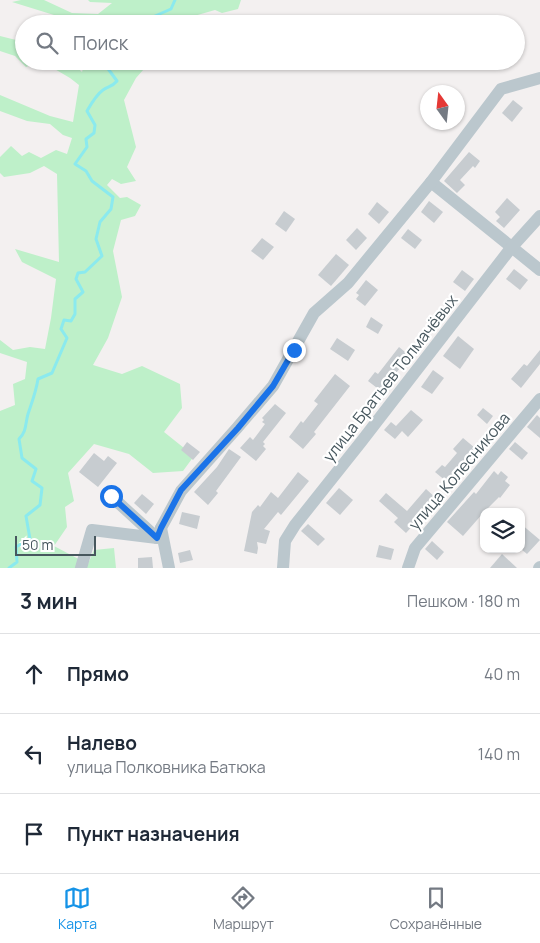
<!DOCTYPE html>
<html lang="ru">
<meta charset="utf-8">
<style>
:root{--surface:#fff;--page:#f2f2f3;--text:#1f2937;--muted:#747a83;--line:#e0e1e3;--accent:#1593e7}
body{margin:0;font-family:Manrope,sans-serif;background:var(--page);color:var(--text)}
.controls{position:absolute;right:15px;bottom:15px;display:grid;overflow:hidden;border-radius:10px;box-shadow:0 1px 4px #0004}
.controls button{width:45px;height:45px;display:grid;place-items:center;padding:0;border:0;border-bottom:1px solid var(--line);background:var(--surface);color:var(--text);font:25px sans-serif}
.compass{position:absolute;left:420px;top:85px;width:45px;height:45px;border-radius:50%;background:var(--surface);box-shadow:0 1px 4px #0004;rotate:345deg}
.scale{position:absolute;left:15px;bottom:12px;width:81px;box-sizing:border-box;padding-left:5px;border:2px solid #47575e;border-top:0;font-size:14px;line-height:18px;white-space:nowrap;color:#47575e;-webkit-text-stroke:4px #fff;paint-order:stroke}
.stop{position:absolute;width:15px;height:15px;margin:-11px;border:4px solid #1a73e8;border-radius:50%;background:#fff}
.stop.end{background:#1a73e8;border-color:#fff;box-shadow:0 1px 5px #0008}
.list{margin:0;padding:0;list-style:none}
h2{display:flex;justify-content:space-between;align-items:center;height:65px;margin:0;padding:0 20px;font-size:21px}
h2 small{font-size:16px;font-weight:400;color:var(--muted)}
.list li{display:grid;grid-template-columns:32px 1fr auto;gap:15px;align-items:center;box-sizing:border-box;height:80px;padding:0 20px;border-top:1px solid var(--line)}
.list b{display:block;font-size:19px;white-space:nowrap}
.list p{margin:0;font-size:16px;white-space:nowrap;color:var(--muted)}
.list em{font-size:16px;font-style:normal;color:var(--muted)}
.icon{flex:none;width:28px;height:28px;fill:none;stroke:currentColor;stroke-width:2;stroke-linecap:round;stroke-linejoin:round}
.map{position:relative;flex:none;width:540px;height:568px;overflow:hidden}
.search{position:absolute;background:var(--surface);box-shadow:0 1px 4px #0004;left:15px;right:15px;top:15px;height:55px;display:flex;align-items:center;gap:12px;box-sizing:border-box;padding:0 18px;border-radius:28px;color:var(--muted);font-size:19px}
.sheet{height:305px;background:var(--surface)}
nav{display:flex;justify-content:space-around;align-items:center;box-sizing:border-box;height:70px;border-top:1px solid var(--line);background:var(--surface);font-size:14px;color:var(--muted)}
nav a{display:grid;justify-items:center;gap:2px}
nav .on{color:var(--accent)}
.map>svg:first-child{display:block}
.green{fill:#bef0c9}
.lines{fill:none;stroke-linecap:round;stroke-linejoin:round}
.stream{stroke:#8beaee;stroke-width:3}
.building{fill:#c7ccd0}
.minor{stroke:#bbc7cd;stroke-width:12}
.route{stroke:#1a73e8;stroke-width:6}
.labels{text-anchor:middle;stroke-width:4.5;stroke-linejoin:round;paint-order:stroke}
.street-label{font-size:16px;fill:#47575e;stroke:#fff}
</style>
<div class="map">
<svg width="540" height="568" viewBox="0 0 540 568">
<rect width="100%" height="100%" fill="#f3f0f0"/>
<g class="green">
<polygon points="21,0 44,0 72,13 98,14 112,3 90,2 88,0 241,0 238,9 222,13 215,10 166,24 83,24 12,2"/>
<polygon points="0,36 24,42 24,61 70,61 82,72 85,61 151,61 136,78 124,100 136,147 127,167 136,181 121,184 112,179 107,185 120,198 127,197 141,205 135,216 121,220 113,251 122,297 108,338 93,365 122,374 142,366 180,384 182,408 164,432 194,456 183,471 153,473 129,454 94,444 68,473 74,501 65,507 67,527 54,546 88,564 94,550 114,548 116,568 0,568 0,411 15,405 13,384 25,379 27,362 0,353 0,340 13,350 30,347 45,349 51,318 56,279 22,262 15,249 59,262 57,174 44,166 30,173 4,177 0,173 0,157 11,146 22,156 29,152 41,158 56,150 67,154 72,138 63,135 50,124 27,121 0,111 0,95 50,116 73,122 79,85 70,78 41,61 26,67 15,56 0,51"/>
</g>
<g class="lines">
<g class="stream">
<polyline points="146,24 155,16 171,9 175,0"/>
<path d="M 9,568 L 17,562 L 16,547 L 30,539 L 26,516 L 40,505 L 42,488 L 32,481 L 36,469 L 22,458 L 19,439 C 27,431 25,424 28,414 C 32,402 36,392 38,379 L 52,373 L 67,338 L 61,329 L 64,320 L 71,321 L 75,314 L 75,299 L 83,292 L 76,279 L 78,273 L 85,272 L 102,256 L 96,239 L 100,222 L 111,209 L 113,197 L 92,181 L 86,171 L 75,164 L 87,147 L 86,139 L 94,133 L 95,125 L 87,111 C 91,104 96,95 103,90 C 109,86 112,87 117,81 L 106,66 L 106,61"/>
</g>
</g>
<g class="building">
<polygon points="513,100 523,108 512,122 502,113"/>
<polygon points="469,152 480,161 475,168 473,166 460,180 465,185 457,193 444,181"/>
<polygon points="507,198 520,210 504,228 496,221 500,217 495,212"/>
<polygon points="429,201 443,212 434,223 421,212"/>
<polygon points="377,202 389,212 379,224 368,214"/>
<polygon points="284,211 295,219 286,232 275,224"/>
<polygon points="357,228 367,238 356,250 346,240"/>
<polygon points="408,229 422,240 415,249 401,238"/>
<polygon points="262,238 274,247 263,260 251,251"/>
<polygon points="336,254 349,265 331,286 318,275"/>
<polygon points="514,269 528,280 520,290 506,279"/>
<polygon points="462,270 474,279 465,291 453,282"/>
<polygon points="366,280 378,290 365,306 356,299 359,295 356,293"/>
<polygon points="371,317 383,325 378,334 366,327"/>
<polygon points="458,336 474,349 460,369 443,356"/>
<polygon points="337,338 355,350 348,361 330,349"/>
<polygon points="399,347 410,356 381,391 368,381 375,372 378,374"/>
<polygon points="540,350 540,364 521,388 511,379 524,364 527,366"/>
<polygon points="433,370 444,378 432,394 421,387"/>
<polygon points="335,374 350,386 314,432 316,434 303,449 289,437 301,421 303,423 318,404 314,401"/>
<polygon points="275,404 286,413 263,442 265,444 263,446 266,449 256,461 240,448 250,437 253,440 265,424 262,422 264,420 262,418"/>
<polygon points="483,408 493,416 487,424 477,415"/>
<polygon points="411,410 423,420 408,437 402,431 395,439 384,430 391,422 396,426"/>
<polygon points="537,415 540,418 540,438 527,427"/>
<polygon points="463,438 475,448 447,482 435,472 442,465 445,467 457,453 453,449"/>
<polygon points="187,442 200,452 193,460 181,450"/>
<polygon points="515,442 528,453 522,460 509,449"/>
<polygon points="229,449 241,457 216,491 218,493 208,505 194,492 217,467"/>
<polygon points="94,453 104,461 108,456 117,463 98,487 79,472"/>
<polygon points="494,471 498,475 501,471 508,477 505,481 510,485 500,498 499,497 484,512 463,536 447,522 474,492 476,494"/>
<polygon points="298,472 309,481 281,515 278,512 264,529 270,531 266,544 257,542 258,548 257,554 244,551 252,512 258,505 260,507 271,492 278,498"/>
<polygon points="339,488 353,500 340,515 326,503"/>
<polygon points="426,489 437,499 406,533 394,522 398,518 379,501 386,493 407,511"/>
<polygon points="142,494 154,504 146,514 134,503"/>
<polygon points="182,512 200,516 197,529 179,524"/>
<polygon points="308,524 325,539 318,546 301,531"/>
<polygon points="521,524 540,540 527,554 521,549"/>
<polygon points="432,541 444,552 437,560 425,549"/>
<polygon points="379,545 394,549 391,560 376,557"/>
<polygon points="190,550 193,560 180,563 178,553"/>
<polygon points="502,554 517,568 490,568"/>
<polygon points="152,557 153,568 138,568 138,558"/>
</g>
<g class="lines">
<g class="minor">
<polyline points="431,182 540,270"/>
<polyline points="111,496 157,538"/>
<polyline points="81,568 92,530 157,538 161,528"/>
<polyline points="169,568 161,528 181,491 237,428 273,386 314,313 348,283 431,182 501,89 540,78"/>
<polyline points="283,568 285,541 295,525 361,442 511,248 540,216"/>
<polyline points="408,568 415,548 540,399"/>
<polyline points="539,568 540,567"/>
</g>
</g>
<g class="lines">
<polyline class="route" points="111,496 157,538 161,528 181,490 238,428 273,386 294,350"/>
</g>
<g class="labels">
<g class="street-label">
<text transform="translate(390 378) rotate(-52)" y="6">улица Братьев Толмачёвых</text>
<text transform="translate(459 471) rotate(-50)" y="6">улица Колесникова</text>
</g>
</g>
</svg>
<div class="controls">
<button><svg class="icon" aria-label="layers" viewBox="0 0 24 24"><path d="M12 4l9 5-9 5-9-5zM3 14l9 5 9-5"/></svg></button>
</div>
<svg class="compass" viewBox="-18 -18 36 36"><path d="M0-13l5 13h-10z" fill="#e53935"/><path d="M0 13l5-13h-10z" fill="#747a83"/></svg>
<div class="scale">50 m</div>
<div class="stop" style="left:111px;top:496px"></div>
<div class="stop end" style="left:294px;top:350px"></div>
<div class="search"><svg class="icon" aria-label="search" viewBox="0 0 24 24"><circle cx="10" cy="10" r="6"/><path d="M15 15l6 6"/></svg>Поиск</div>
</div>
<section class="sheet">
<h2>3 мин<small>Пешком · 180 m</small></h2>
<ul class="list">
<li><svg class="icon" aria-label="ahead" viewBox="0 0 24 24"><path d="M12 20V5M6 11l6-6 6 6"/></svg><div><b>Прямо</b></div><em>40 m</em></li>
<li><svg class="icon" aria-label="left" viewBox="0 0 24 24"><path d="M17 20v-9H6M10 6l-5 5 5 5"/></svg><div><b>Налево</b><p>улица Полковника Батюка</p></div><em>140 m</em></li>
<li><svg class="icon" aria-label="arrive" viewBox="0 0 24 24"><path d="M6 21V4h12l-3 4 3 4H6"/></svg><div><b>Пункт назначения</b></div></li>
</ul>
</section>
<nav>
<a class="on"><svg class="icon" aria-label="map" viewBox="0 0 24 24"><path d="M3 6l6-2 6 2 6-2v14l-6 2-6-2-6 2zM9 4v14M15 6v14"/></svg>Карта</a>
<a><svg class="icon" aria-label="directions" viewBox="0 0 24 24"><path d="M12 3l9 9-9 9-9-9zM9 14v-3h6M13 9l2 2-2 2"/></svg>Маршрут</a>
<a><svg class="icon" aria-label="saved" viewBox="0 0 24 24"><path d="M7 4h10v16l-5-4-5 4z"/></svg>Сохранённые</a>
</nav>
